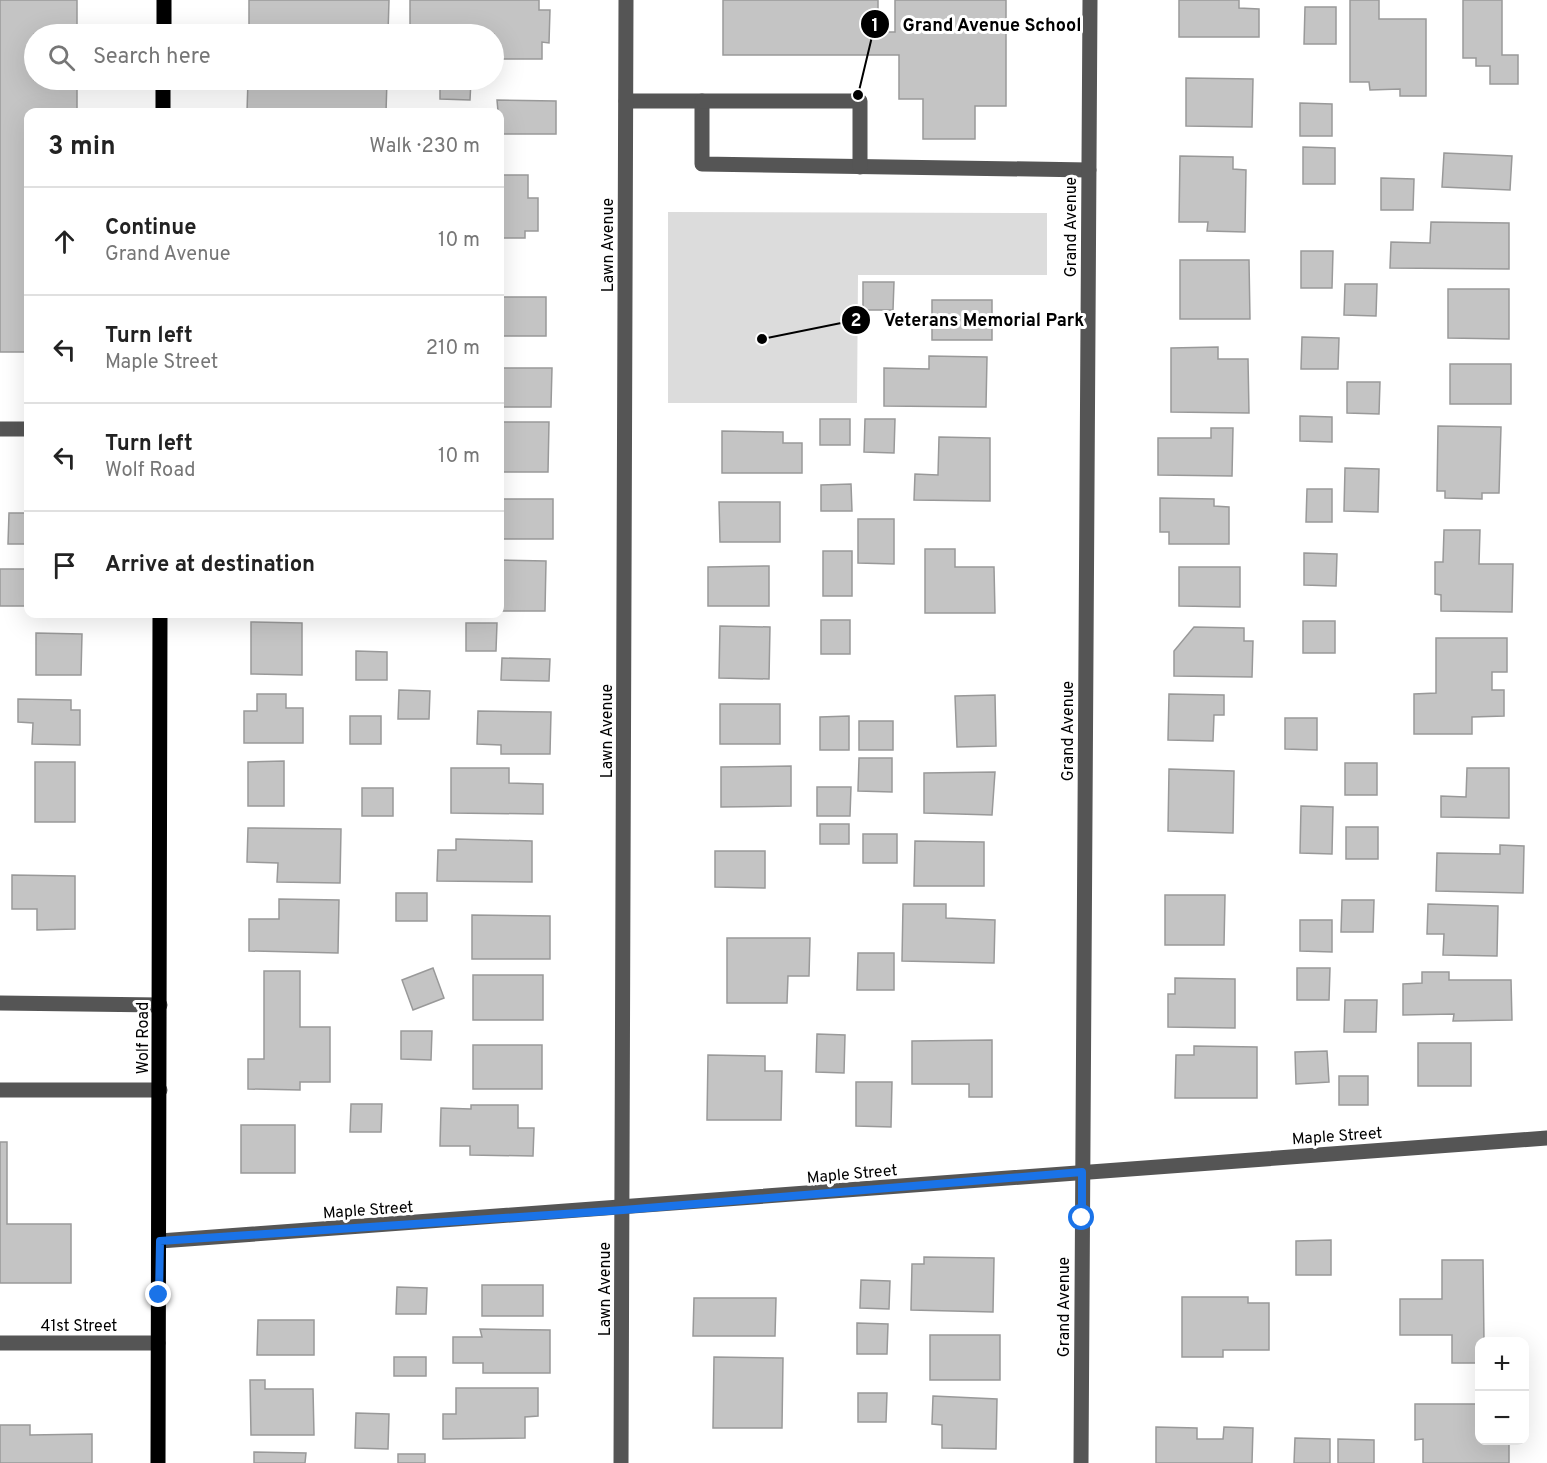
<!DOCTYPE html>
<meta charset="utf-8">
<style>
:root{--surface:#fff;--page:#f6f6f6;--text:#222;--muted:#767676;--line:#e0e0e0}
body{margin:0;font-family:Overpass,sans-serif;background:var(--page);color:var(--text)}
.controls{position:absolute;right:18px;bottom:18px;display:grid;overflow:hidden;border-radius:12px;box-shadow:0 6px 24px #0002}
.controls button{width:54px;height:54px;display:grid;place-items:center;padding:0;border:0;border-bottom:2px solid var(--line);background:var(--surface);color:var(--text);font:30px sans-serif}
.stop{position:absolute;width:18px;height:18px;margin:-14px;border:4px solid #1a73e8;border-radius:50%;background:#fff}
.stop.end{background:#1a73e8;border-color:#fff;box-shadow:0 2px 6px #0008}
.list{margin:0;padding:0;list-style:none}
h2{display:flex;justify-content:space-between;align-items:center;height:78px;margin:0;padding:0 24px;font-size:26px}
h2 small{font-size:20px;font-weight:400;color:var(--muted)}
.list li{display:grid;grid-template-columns:39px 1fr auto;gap:18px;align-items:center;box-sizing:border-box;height:108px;padding:0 24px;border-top:2px solid var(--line)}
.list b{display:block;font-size:22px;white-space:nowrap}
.list p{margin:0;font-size:20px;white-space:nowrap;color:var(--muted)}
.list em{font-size:20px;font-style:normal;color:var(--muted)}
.icon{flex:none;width:33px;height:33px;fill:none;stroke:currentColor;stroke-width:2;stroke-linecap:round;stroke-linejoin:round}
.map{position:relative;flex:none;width:1547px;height:1463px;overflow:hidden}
.search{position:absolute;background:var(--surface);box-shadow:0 6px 24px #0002;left:24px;top:24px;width:480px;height:66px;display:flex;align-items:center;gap:15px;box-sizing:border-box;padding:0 21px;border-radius:33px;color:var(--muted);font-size:22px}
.panel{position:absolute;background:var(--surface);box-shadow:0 6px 24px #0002;left:24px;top:108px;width:480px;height:510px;border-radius:12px}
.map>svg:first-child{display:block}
.green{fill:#dcdcdc}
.building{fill:#c4c4c4;stroke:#999;stroke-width:1.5}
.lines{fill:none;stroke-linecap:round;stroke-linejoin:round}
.minor{stroke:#555;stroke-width:15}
.major{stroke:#000;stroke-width:15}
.route{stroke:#1a73e8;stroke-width:8}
.labels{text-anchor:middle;stroke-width:6;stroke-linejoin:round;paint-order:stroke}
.street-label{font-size:16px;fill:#000;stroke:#fff}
.leader{fill:none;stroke:#000;stroke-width:2}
.callout-dot{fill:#000;stroke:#fff;stroke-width:2}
.mark-label{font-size:18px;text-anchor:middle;font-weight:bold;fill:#fff}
.callout-label{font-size:18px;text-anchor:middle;font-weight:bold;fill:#000;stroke:#fff;stroke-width:6;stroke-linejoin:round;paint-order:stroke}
</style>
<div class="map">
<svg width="1547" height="1463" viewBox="0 0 1547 1463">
<rect width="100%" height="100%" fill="#fff"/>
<polygon class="green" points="668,212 1047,213 1047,275 858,275 857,403 668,403"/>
<g class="building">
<polygon points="0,0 77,0 77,34 34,34 34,80 77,80 77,112 28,112 28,352 0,352"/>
<polygon points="249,0 389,0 388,34 249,34"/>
<polygon points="410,0 539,0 539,10 550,10 549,43 542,42 542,59 494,59 494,34 410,34"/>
<polygon points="723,0 878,0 878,32 895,32 895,0 1006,0 1006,106 975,106 975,139 923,139 923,99 899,99 899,55 723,55"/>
<polygon points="1179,0 1239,0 1239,8 1259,9 1259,37 1179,37"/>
<polygon points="1350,0 1379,0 1379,19 1426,19 1426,96 1400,96 1400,89 1370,90 1369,82 1350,82"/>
<polygon points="1463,0 1502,0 1502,55 1518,55 1518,84 1490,84 1490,66 1476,66 1476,58 1463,58"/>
<polygon points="1305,7 1336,7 1336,44 1304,44"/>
<polygon points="1186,78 1253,79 1252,127 1186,126"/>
<polygon points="248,80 387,80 386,112 247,112"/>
<polygon points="440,80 471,80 470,100 440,99"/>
<polygon points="497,100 556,101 556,134 500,134"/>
<polygon points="1300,103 1332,104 1332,136 1300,136"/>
<polygon points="1303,147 1335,148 1335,184 1303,184"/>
<polygon points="1444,153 1512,156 1510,190 1442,187"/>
<polygon points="1180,156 1233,157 1233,169 1246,170 1245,232 1207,231 1208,222 1179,222"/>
<polygon points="500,175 528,175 528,198 538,198 538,231 525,231 525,238 500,238"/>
<polygon points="1381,178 1414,179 1413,210 1381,210"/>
<polygon points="1431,222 1509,223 1509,269 1390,268 1391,242 1430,243"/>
<polygon points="1301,251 1333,251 1332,288 1301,288"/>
<polygon points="1180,260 1249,260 1250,319 1180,319"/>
<polygon points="863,282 894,282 893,310 863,310"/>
<polygon points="1345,284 1377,284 1376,316 1344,315"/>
<polygon points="1448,289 1509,289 1509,339 1448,338"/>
<rect x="500" y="297" width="46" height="39"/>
<rect x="932" y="300" width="60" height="40"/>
<polygon points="1302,337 1339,338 1338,369 1301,369"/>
<polygon points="1218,347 1218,359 1248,359 1249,413 1171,412 1171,348"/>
<polygon points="929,356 987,357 986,407 884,406 884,368 929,369"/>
<rect x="1450" y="364" width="61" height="40"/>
<polygon points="500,368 552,368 551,407 500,407"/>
<polygon points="1347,382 1380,382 1379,414 1347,413"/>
<polygon points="1300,416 1332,417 1332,442 1300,441"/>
<rect x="820" y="419" width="30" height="26"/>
<polygon points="865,419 895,419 894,453 864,452"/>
<polygon points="500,422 549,422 548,472 500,472"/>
<polygon points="1438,426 1501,427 1499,493 1482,493 1482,499 1445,498 1445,491 1437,491"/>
<polygon points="1211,428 1233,428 1232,476 1158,475 1158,438 1211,438"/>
<polygon points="722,431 783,432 783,443 802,443 802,473 722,473"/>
<polygon points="939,437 990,438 990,501 914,500 915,474 938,475"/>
<polygon points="1345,468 1379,469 1378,512 1344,511"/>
<polygon points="851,484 852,511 821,511 821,485"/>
<polygon points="1307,489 1332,489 1332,522 1306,522"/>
<polygon points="1160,498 1214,499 1214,506 1229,507 1229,544 1169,544 1169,532 1160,532"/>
<rect x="500" y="499" width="53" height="40"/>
<polygon points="719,502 780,502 780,542 720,542"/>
<polygon points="9,513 28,513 28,544 8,544"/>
<polygon points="858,519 894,519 894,564 858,563"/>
<polygon points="1444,530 1480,530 1479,564 1513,564 1512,612 1441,611 1441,595 1435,594 1435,562 1443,562"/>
<polygon points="925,549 955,549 955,567 994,567 995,613 925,613"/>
<rect x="823" y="551" width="29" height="45"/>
<polygon points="1304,553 1337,554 1336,586 1304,585"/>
<polygon points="500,560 546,561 545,611 500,611"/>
<polygon points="769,566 769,606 708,606 708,567"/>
<polygon points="1179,567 1240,567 1240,607 1179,606"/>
<rect x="0" y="569" width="28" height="37"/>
<rect x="821" y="620" width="29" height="34"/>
<rect x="1303" y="621" width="32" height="32"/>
<polygon points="251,622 302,623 302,675 251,674"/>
<polygon points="466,623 497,623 496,651 466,651"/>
<polygon points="720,626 770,627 769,679 719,678"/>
<polygon points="1194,627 1244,628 1244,641 1253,641 1252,677 1174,676 1174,651"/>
<polygon points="36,633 82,634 81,675 36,675"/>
<polygon points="1436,638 1507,638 1507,672 1492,672 1492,690 1504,690 1504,716 1472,717 1472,734 1414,734 1414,694 1436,693"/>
<polygon points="356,651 387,652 387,680 356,680"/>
<polygon points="502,658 550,659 549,681 501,680"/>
<polygon points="399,690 430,691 429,719 398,719"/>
<polygon points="257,694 286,694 286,708 303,708 303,743 244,743 244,711 257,711"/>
<polygon points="1169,694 1224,695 1224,715 1214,715 1213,741 1168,740"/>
<polygon points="995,695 996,746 957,747 955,696"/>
<polygon points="18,699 71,700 71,710 80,710 80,745 32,744 33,723 18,722"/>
<rect x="720" y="704" width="60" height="40"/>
<polygon points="478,711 551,712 550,754 501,754 501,745 477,744"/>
<rect x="350" y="716" width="31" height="28"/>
<polygon points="849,716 849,750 820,750 820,717"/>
<polygon points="1285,718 1317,718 1317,750 1285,749"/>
<rect x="859" y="721" width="34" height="29"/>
<polygon points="859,758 892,758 892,792 858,791"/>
<polygon points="284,761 284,806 248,806 248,762"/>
<rect x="35" y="762" width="40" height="60"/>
<rect x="1345" y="763" width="32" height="32"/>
<polygon points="791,766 791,806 721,807 721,767"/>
<polygon points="451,768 509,768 509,783 543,784 543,814 451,813"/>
<polygon points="1467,768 1509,768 1509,818 1441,817 1441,796 1466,797"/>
<polygon points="1169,769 1234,771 1233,833 1168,831"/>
<polygon points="995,772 992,815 924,813 924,773"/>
<polygon points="817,787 851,787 850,816 817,816"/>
<rect x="362" y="788" width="31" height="28"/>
<polygon points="1301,806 1333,807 1332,854 1300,853"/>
<rect x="820" y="824" width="29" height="20"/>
<rect x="1346" y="827" width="32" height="32"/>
<polygon points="248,828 341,829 340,883 277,882 278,863 247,862"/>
<rect x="863" y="834" width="34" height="29"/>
<polygon points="456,839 532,841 532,882 437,881 438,850 456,850"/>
<polygon points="915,841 984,842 984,886 914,886"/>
<polygon points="1500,845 1524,846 1523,893 1436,891 1437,853 1500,854"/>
<polygon points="715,851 765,851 765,888 715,887"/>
<polygon points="12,875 75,876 75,929 37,930 37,909 12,909"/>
<rect x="396" y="893" width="31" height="28"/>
<polygon points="1165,895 1225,895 1224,945 1165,945"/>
<polygon points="279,899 339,900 338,953 249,951 249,919 279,919"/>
<polygon points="1342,900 1374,900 1373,932 1341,932"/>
<polygon points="903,904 946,904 946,918 995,920 994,963 902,961"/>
<polygon points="1428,904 1498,906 1497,956 1443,955 1444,934 1427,934"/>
<polygon points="472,915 550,916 550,959 472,959"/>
<polygon points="1300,920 1332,920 1332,952 1300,951"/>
<polygon points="727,938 810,938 809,976 788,976 787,1003 727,1003"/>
<polygon points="858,953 894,953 894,990 857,990"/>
<polygon points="433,968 444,998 413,1010 402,980"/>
<polygon points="1297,968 1330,968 1329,1000 1297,1000"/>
<polygon points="264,971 300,971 300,1027 330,1027 330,1082 300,1082 300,1090 248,1089 248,1059 264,1059"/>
<polygon points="1422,972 1449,972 1449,980 1511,980 1512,1020 1453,1021 1454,1014 1403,1015 1403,984 1422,983"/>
<rect x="473" y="975" width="70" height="45"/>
<polygon points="1175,978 1235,979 1235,1028 1168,1027 1168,994 1175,994"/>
<polygon points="1345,1000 1377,1000 1376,1032 1344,1032"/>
<polygon points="401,1031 432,1031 431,1060 401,1059"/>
<polygon points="817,1034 845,1035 844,1073 816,1072"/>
<polygon points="992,1040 992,1097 969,1097 969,1084 912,1084 912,1041"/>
<rect x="1418" y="1043" width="53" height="43"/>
<rect x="473" y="1045" width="69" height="44"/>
<polygon points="1194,1046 1257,1047 1257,1098 1175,1098 1176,1055 1194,1055"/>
<polygon points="1327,1051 1329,1082 1296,1084 1295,1052"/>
<polygon points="708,1055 765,1056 765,1071 782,1071 781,1120 707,1120"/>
<rect x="1339" y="1076" width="29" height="29"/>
<polygon points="856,1082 892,1082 891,1127 856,1126"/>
<polygon points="351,1104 382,1104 381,1132 350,1132"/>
<polygon points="471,1105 518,1105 518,1128 534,1128 533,1156 470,1155 470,1146 440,1146 441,1108 471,1109"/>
<rect x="241" y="1125" width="54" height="48"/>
<polygon points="0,1142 7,1142 7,1224 71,1224 71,1283 0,1283"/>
<polygon points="1331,1240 1331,1275 1296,1275 1296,1241"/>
<polygon points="924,1257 994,1258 993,1312 911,1310 912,1264 924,1264"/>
<polygon points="1442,1260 1483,1260 1484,1342 1480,1342 1480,1363 1452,1363 1452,1335 1400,1335 1400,1299 1442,1299"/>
<polygon points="861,1280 890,1281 889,1309 860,1308"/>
<rect x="482" y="1285" width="61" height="31"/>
<polygon points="397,1287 427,1288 426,1314 396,1314"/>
<polygon points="1182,1297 1248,1297 1248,1303 1269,1303 1269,1350 1223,1350 1223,1357 1182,1357"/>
<polygon points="694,1298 776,1298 775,1336 693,1336"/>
<polygon points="258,1320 314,1320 314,1355 257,1355"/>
<polygon points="857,1323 888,1324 887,1354 857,1354"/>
<polygon points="480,1329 550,1330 550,1373 483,1373 483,1363 453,1363 453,1337 482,1337"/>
<rect x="930" y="1335" width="70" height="45"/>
<rect x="394" y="1357" width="32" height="19"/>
<polygon points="714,1357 783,1358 782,1428 713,1428"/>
<polygon points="250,1380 265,1380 265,1389 313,1389 314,1435 251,1435"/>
<polygon points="456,1388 538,1388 538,1416 525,1417 525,1438 443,1439 443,1414 456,1414"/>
<polygon points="858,1393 887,1393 886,1422 858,1422"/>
<polygon points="933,1396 997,1399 996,1449 942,1448 942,1425 932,1424"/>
<polygon points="1415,1404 1480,1404 1480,1440 1509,1440 1509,1463 1423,1463 1423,1439 1415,1440"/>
<polygon points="356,1413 389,1414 388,1449 355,1448"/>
<polygon points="0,1425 30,1425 30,1435 92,1434 92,1463 0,1463"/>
<polygon points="1156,1427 1197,1428 1197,1439 1223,1439 1224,1427 1253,1428 1252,1463 1156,1463"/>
<polygon points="1295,1438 1330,1439 1330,1463 1294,1463"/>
<polygon points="1338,1439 1374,1440 1374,1463 1338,1463"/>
<polygon points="254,1452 306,1453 305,1463 254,1463"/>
<rect x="398" y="1454" width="27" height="9"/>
</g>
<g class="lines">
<g class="minor">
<polyline points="626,101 702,101 702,164 1089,170"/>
<polyline points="702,101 860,101 860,167"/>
<polyline points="0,429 28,429"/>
<polyline points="0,1003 160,1005"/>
<polyline points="0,1090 160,1090"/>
<path d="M 160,1241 C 623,1209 1085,1171 1547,1138"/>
<polyline points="0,1343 158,1343"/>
<polyline points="621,1463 626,0"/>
<polyline points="1081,1463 1090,0"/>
</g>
<g class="major">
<polyline points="164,34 164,0"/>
<polyline points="163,112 163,80"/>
<polyline points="158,1463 160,614"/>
</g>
</g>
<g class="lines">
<polyline class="route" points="159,1295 160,1241 623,1210 1082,1172 1082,1218"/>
</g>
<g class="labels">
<g class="street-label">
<text transform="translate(1070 227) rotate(-90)" y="6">Grand Avenue</text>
<text transform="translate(607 245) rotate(-90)" y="6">Lawn Avenue</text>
<text transform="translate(606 731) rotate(-90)" y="6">Lawn Avenue</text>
<text transform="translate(1067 731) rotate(-90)" y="6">Grand Avenue</text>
<text transform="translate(142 1038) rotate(-90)" y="6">Wolf Road</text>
<text transform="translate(1337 1135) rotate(-4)" y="6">Maple Street</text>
<text transform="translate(852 1173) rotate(-5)" y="6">Maple Street</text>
<text transform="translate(368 1209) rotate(-4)" y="6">Maple Street</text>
<text transform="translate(604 1289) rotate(-90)" y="6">Lawn Avenue</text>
<text transform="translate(1063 1307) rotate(-90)" y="6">Grand Avenue</text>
<text x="79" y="1331">41st Street</text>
</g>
</g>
<path class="leader" d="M858 95L875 24M762 339L856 320"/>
<g class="callout-dot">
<circle cx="858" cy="95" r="6"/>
<circle cx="762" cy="339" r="6"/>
<circle cx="875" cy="24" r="15"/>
<circle cx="856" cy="320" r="15"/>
</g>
<g class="mark-label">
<text x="875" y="31">1</text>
<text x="856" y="326">2</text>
</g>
<g class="callout-label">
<text x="992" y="31">Grand Avenue School</text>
<text x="984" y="326">Veterans Memorial Park</text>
</g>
</svg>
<div class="controls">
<button>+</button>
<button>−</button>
</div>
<div class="stop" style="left:1082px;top:1218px"></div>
<div class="stop end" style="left:159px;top:1295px"></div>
<div class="search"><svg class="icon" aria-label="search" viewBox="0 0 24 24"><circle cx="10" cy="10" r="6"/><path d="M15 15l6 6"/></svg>Search here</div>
<section class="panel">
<h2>3 min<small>Walk · 230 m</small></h2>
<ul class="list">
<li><svg class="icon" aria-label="ahead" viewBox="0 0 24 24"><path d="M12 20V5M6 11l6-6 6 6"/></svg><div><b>Continue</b><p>Grand Avenue</p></div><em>10 m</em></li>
<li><svg class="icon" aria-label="left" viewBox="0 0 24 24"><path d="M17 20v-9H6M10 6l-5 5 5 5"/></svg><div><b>Turn left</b><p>Maple Street</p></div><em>210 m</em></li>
<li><svg class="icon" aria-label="left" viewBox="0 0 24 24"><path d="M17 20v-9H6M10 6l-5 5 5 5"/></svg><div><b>Turn left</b><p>Wolf Road</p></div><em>10 m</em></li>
<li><svg class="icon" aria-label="arrive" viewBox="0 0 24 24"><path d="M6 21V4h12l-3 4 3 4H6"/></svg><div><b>Arrive at destination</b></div></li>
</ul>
</section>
</div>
